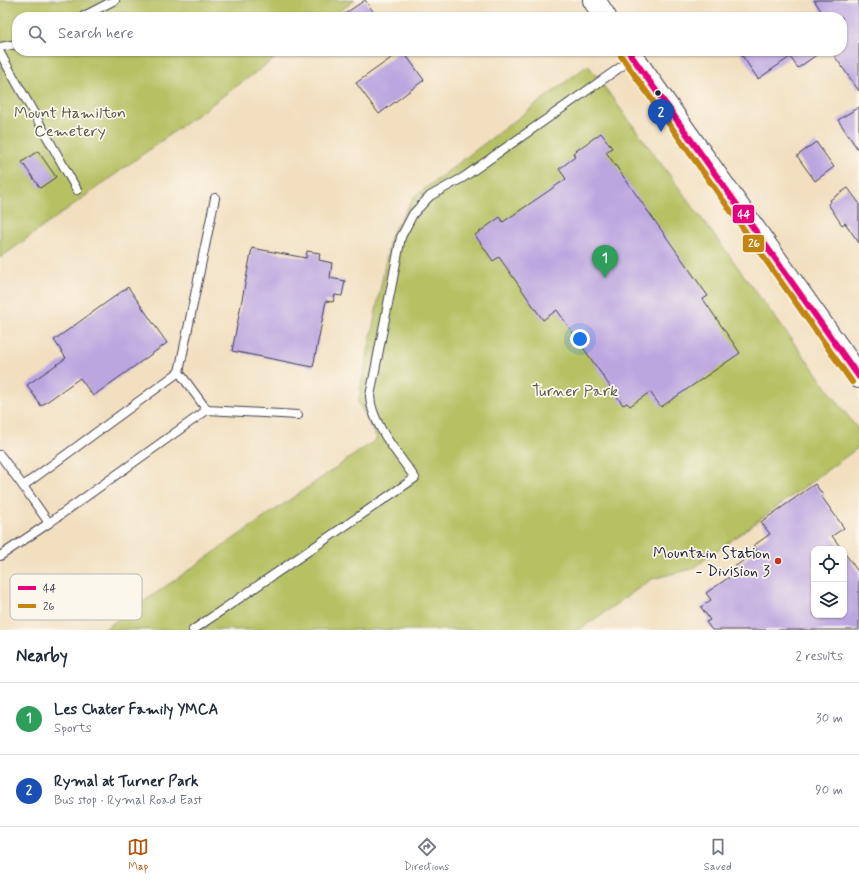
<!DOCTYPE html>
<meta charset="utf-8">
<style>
:root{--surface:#fff;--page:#f6f6f7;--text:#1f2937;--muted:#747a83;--line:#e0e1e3;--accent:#b45309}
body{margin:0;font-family:Mynerve,sans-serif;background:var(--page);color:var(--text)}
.controls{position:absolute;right:12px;bottom:12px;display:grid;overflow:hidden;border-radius:8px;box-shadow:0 1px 3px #0004}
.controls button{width:36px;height:36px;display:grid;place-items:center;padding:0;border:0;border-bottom:1px solid var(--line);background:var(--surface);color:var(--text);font:20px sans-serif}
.you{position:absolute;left:580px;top:339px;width:14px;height:14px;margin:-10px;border:3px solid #fff;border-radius:50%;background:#1a73e8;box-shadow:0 0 0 6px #1a73e833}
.badge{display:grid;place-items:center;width:26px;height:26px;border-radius:50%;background:var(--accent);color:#fff;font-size:13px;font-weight:700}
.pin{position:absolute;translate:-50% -33px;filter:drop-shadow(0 1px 2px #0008)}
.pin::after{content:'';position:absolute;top:21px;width:14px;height:12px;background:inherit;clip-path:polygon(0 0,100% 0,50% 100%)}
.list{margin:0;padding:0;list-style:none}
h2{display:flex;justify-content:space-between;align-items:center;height:52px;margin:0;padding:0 16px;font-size:17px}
h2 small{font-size:13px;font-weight:400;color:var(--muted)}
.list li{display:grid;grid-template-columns:26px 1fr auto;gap:12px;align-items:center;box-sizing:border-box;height:72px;padding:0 16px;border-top:1px solid var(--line)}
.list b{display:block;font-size:15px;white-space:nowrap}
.list p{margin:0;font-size:13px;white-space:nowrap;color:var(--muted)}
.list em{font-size:13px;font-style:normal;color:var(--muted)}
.icon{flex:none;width:22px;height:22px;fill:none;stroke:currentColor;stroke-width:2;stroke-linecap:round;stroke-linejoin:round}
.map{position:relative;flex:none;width:859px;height:630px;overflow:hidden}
.search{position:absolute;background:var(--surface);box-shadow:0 1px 3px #0004;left:12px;right:12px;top:12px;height:44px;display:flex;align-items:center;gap:10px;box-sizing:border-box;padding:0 14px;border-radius:16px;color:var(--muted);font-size:15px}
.sheet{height:196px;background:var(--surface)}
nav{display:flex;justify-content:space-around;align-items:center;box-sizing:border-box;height:56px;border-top:1px solid var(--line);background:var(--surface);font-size:11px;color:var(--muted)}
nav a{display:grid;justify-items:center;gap:2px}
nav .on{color:var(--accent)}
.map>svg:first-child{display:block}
.green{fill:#b6c163;stroke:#6c724f}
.building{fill:#bba6e0}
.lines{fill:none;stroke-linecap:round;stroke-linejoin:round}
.service-casing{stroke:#413e4f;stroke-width:10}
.secondary-casing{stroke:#413e4f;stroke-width:24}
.service{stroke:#fff;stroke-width:8}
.secondary{stroke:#fff;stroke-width:22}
.bus-1-casing{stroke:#fbf7ec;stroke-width:9}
.bus-2-casing{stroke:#fbf7ec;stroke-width:9}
.bus-1{stroke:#e5007d;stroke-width:6}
.bus-2{stroke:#c2850f;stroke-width:6}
.bus-dot{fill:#22223b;stroke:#fbf7ec;stroke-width:1.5}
.poi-dot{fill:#c8321e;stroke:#fbf7ec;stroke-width:1.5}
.labels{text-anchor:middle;stroke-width:3.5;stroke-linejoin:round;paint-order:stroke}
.park-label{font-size:16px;fill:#565a49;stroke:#fbf7ec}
.poi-label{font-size:16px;fill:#22223b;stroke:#fbf7ec;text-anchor:end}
.key{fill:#fbf7ec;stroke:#bab7b7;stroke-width:1}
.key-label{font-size:11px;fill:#22223b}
.line-badge{stroke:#fbf7ec;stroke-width:1.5}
.badge-label{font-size:11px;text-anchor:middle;font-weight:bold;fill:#fff}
</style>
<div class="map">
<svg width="859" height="630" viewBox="0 0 859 630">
<rect width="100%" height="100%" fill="#fbf7ec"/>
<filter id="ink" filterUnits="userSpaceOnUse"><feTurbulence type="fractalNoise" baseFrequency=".025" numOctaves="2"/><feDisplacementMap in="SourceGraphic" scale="8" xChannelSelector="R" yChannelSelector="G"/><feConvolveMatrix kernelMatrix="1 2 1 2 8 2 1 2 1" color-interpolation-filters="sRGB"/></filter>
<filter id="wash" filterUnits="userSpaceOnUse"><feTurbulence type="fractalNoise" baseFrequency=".012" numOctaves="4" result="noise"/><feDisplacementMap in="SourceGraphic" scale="16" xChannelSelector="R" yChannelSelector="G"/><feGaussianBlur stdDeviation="0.9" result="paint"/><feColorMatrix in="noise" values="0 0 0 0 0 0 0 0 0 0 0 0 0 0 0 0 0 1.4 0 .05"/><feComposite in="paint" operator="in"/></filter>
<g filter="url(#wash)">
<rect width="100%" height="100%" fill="#f2dfc0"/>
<g class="green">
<polygon points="0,0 355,0 332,17 17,17 17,51 285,51 0,258"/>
<polygon points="588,65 859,431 859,447 692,569 652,579 579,630 103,630 377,439 358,402 391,235 414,197"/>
</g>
<g id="blocks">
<g class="building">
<polygon points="365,0 377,17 340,17"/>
<polygon points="814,0 859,0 859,91 831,51 842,51 842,17 825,17"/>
<polygon points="401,51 403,51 424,80 379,114 356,83"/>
<polygon points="739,51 822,51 798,68 790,57 758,79"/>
<polygon points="859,107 859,151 838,120"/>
<polygon points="601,133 612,148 606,152 708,296 703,299 740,353 661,407 650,392 630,406 627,403 623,405 557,310 543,320 499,257 493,261 475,235 500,217 503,222 566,179 559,169 575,157 573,153"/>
<polygon points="816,142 834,167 815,181 797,156"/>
<polygon points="38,151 56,177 40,188 22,162"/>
<polygon points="848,188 859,203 859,243 845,223 842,225 828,204 831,202 830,200"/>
<polygon points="252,248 306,258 307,251 320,253 319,260 332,263 330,278 345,281 342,296 335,295 333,302 326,301 313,367 232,351"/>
<polygon points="128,287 167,343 93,396 80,378 41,406 27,385 66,358 54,340"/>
<polygon points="815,484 823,495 822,497 844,528 832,536 842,549 814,549 814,615 844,615 844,552 859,573 859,630 712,630 706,622 710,620 701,607 711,600 706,593 734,574 730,570 757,551 753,546 770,534 761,522"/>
</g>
</g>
</g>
<g filter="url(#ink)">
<use href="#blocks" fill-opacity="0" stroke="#413e4f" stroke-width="1"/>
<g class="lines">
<defs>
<g id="service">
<polyline points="82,17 115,0"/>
<polyline points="0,47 17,44"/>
<polyline points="0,53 77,190"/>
<polyline points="207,410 298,415"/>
<polyline points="0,455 23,486 179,372 215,198"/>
<polyline points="23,486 49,523 207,410 179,372"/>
<polyline points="0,556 49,523"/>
<path d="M 193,630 L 415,478 C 400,456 371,424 370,396 L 401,237 L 413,214 L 430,196 L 464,177 L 632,59"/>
</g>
<g id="secondary">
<polyline points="594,0 605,17"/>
<polyline points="628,51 859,377"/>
</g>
</defs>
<use href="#service" class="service-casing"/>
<use href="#secondary" class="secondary-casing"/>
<use href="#service" class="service"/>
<use href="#secondary" class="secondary"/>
<defs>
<polyline id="bus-1" points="628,51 859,377"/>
<polyline id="bus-2" points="621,56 852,382"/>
</defs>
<use href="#bus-1" class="bus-1-casing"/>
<use href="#bus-2" class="bus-2-casing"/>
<use href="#bus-1" class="bus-1"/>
<use href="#bus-2" class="bus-2"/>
</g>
</g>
<circle class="bus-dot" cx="658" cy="93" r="3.5"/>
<circle class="poi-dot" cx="778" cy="561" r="4"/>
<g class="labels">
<g class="park-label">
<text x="70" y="118">Mount Hamilton<tspan x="70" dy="18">Cemetery</tspan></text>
<text x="575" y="396">Turner Park</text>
</g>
<g class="poi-label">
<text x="770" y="558">Mountain Station<tspan x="770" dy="18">- Division 3</tspan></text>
</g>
</g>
<rect x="10" y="574" width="132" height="46" rx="6" class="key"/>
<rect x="18" y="586" width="18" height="4" fill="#e5007d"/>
<rect x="18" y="604" width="18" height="4" fill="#c2850f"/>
<g class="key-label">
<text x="43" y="592">44</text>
<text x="43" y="610">26</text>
</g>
<g class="line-badge">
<rect x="732" y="204" width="23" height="20" rx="4" fill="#e5007d"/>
<rect x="742" y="234" width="23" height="19" rx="4" fill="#c2850f"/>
</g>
<g class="badge-label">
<text x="744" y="218">44</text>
<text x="754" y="247">26</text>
</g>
</svg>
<div class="controls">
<button><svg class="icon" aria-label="locate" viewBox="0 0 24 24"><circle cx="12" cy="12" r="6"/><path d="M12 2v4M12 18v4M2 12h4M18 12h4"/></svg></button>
<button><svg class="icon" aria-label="layers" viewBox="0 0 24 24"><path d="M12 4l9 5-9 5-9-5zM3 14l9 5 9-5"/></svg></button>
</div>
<div class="you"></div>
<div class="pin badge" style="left:605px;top:278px;background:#2e9e5b">1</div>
<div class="pin badge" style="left:661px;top:132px;background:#1a4fb4">2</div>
<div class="search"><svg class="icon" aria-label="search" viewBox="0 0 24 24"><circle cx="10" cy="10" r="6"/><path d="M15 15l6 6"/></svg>Search here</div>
</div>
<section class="sheet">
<h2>Nearby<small>2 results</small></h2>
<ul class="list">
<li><span class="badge" style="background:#2e9e5b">1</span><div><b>Les Chater Family YMCA</b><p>Sports</p></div><em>30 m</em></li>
<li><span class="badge" style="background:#1a4fb4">2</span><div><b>Rymal at Turner Park</b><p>Bus stop · Rymal Road East</p></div><em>90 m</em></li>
</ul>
</section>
<nav>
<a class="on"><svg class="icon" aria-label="map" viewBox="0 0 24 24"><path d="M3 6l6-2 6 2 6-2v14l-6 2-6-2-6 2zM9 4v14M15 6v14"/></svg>Map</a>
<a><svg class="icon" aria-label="directions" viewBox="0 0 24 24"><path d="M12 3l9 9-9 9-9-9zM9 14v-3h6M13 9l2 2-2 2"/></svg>Directions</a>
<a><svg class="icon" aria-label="saved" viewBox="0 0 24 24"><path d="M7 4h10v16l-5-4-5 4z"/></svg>Saved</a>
</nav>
